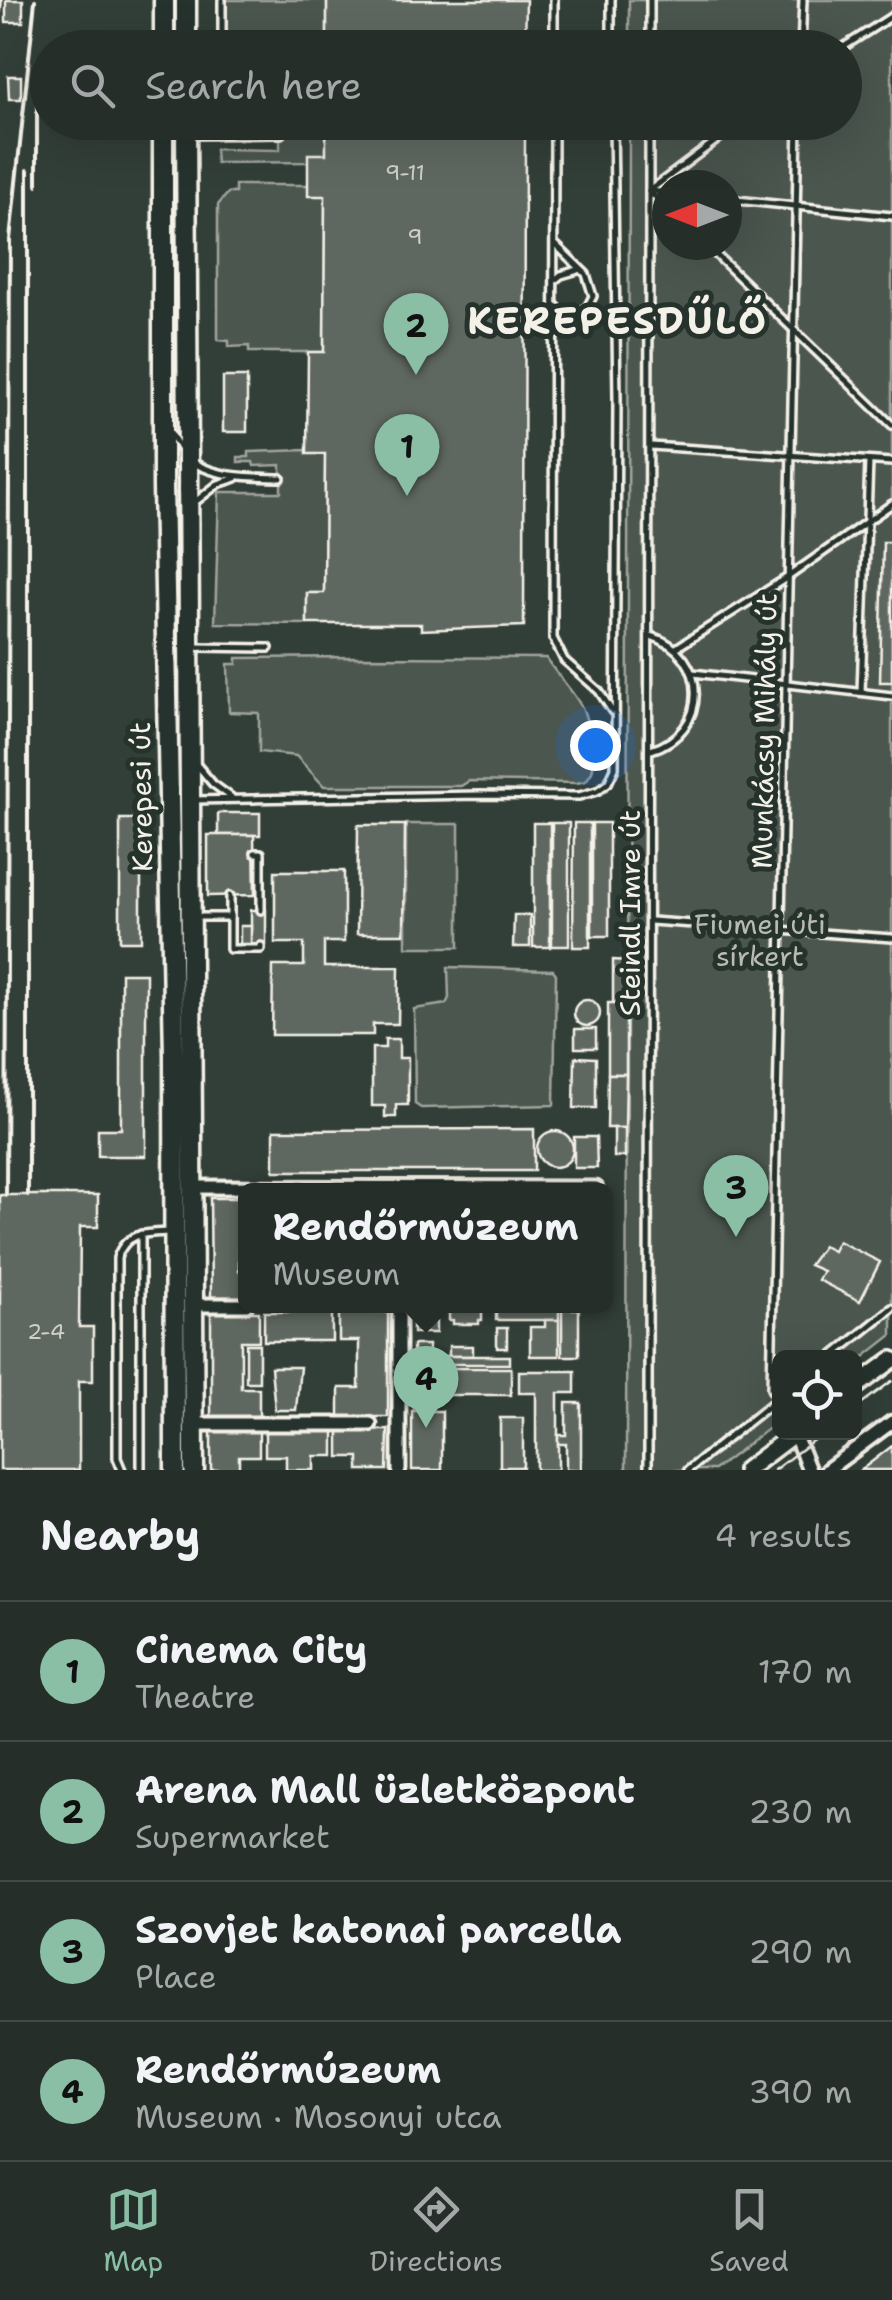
<!DOCTYPE html>
<meta charset="utf-8">
<style>
:root{--surface:#262e2a;--page:#2e3632;--text:#f1f3f6;--muted:#a4a8a8;--line:#424a47;--accent:#8abfa5}
body{margin:0;font-family:"Shantell Sans",sans-serif;background:var(--page);color:var(--text)}
.controls{position:absolute;right:30px;bottom:30px;display:grid;overflow:hidden;border-radius:15px;box-shadow:0 10px 40px #0002}
.controls button{width:90px;height:90px;display:grid;place-items:center;padding:0;border:0;border-bottom:2px solid var(--line);background:var(--surface);color:var(--text);font:50px sans-serif}
.compass{position:absolute;left:652px;top:170px;width:90px;height:90px;border-radius:50%;background:var(--surface);box-shadow:0 10px 40px #0002;rotate:270deg}
.you{position:absolute;left:595px;top:745px;width:35px;height:35px;margin:-25px;border:8px solid #fff;border-radius:50%;background:#1a73e8;box-shadow:0 0 0 15px #1a73e833}
.badge{display:grid;place-items:center;width:65px;height:65px;border-radius:50%;background:var(--accent);color:#111;font-size:32px;font-weight:700}
.pin{position:absolute;translate:-50% -82px;filter:drop-shadow(0 2px 5px #0008)}
.pin::after{content:'';position:absolute;top:52px;width:35px;height:30px;background:inherit;clip-path:polygon(0 0,100% 0,50% 100%)}
.popup{position:absolute;left:238px;top:1183px;width:375px;height:130px;box-sizing:border-box;display:grid;place-content:center;border-radius:15px;background:var(--surface);filter:drop-shadow(0 2px 8px #0005);font-size:32px;white-space:nowrap;color:var(--muted)}
.popup b{font-size:38px;color:var(--text)}
.popup::after{content:'';position:absolute;left:50%;top:100%;margin-left:-20px;border:20px solid transparent;border-top-color:var(--surface)}
.list{margin:0;padding:0;list-style:none}
h2{display:flex;justify-content:space-between;align-items:center;height:130px;margin:0;padding:0 40px;font-size:42px}
h2 small{font-size:32px;font-weight:400;color:var(--muted)}
.list li{display:grid;grid-template-columns:65px 1fr auto;gap:30px;align-items:center;box-sizing:border-box;height:140px;padding:0 40px;border-top:2px solid var(--line)}
.list b{display:block;font-size:38px;white-space:nowrap}
.list p{margin:0;font-size:32px;white-space:nowrap;color:var(--muted)}
.list em{font-size:32px;font-style:normal;color:var(--muted)}
.icon{flex:none;width:55px;height:55px;fill:none;stroke:currentColor;stroke-width:2;stroke-linecap:round;stroke-linejoin:round}
.map{position:relative;flex:none;width:892px;height:1470px;overflow:hidden}
.search{position:absolute;background:var(--surface);box-shadow:0 10px 40px #0002;left:30px;right:30px;top:30px;height:110px;display:flex;align-items:center;gap:25px;box-sizing:border-box;padding:0 35px;border-radius:55px;color:var(--muted);font-size:38px}
.sheet{height:690px;background:var(--surface)}
nav{display:flex;justify-content:space-around;align-items:center;box-sizing:border-box;height:140px;border-top:2px solid var(--line);background:var(--surface);font-size:28px;color:var(--muted)}
nav a{display:grid;justify-items:center;gap:5px}
nav .on{color:var(--accent)}
.map>svg:first-child{display:block}
.green{fill:#4c564f;stroke:#a0a49c;stroke-width:2.5;fill-rule:evenodd}
.building{fill:#5f6861;stroke:#f4f1e8;stroke-width:2.5}
.lines{fill:none;stroke-linecap:round;stroke-linejoin:round}
.service-casing{stroke:#f4f1e8;stroke-width:12}
.minor-casing{stroke:#f4f1e8;stroke-width:19}
.secondary-casing{stroke:#f4f1e8;stroke-width:22}
.primary-casing{stroke:#f4f1e8;stroke-width:25}
.service{stroke:#26332d;stroke-width:5}
.minor{stroke:#26332d;stroke-width:11}
.secondary{stroke:#26332d;stroke-width:15}
.primary{stroke:#26332d;stroke-width:18}
.tram{stroke:#f4f1e8;stroke-width:2.5}
.rail{stroke:#f4f1e8;stroke-width:4}
.labels{text-anchor:middle;stroke-width:10;stroke-linejoin:round;paint-order:stroke}
.number-label{font-size:22px;fill:#cfcfc6}
.street-label{font-size:28px;fill:#f4f1e8;stroke:#26332d}
.park-label{font-size:28px;fill:#b9bbb2;stroke:#26332d}
.district-label{font-size:38px;font-weight:bold;letter-spacing:2.5px;fill:#f4f1e8;stroke:#26332d}
</style>
<div class="map">
<svg width="892" height="1470" viewBox="0 0 892 1470">
<rect width="100%" height="100%" fill="#323e38"/>
<filter id="ink" filterUnits="userSpaceOnUse"><feTurbulence type="fractalNoise" baseFrequency=".01" numOctaves="2"/><feDisplacementMap in="SourceGraphic" scale="20" xChannelSelector="R" yChannelSelector="G"/><feConvolveMatrix kernelMatrix="1 2 1 2 8 2 1 2 1" color-interpolation-filters="sRGB"/></filter>
<g filter="url(#ink)">
<g class="green">
<polygon points="226,0 327,0 327,47 225,47"/>
<path d="M 629,0 L 892,0 L 892,1335 L 855,1364 L 854,1358 L 780,1358 L 779,1420 L 714,1470 L 626,1470 L 629,123 L 844,122 L 844,48 L 629,47 ZM 667,185 L 727,185 L 727,245 L 667,245 Z"/>
<polygon points="248,123 326,123 326,154 308,162 216,163 215,149 280,150 280,123"/>
<polygon points="235,185 308,185 325,196 324,352 249,352 249,346 229,347 229,341 218,340 218,205 228,193 235,193"/>
<polygon points="307,450 325,454 324,593 307,593 307,624 215,623 219,492 281,492 281,465 254,466 253,462 238,462 238,457 249,457 249,452"/>
<polygon points="171,493 182,493 179,632 173,566"/>
<path d="M 357,657 L 546,658 C 563,686 600,711 583,747 L 590,741 L 598,742 L 592,772 L 586,781 L 577,783 L 469,781 L 461,786 L 324,786 L 296,756 L 259,752 L 259,713 L 229,712 L 228,664 L 237,664 L 237,658 Z"/>
<rect x="406" y="824" width="53" height="123"/>
<polygon points="448,967 553,970 556,974 554,1105 421,1108 415,1104 414,1009 446,1004 449,998"/>
</g>
<g class="building">
<rect x="6" y="0" width="17" height="22"/>
<polygon points="327,0 526,0 525,48 327,48"/>
<polygon points="8,76 21,76 21,99 9,99"/>
<polygon points="326,122 525,122 524,626 421,630 421,624 307,624 307,593 324,593 325,454 307,454 308,352 324,352 325,196 308,196 308,154 326,154"/>
<rect x="223" y="377" width="24" height="55"/>
<polygon points="883,542 892,542 892,682 880,682"/>
<rect x="218" y="813" width="42" height="22"/>
<rect x="120" y="819" width="21" height="122"/>
<rect x="533" y="823" width="17" height="124"/>
<rect x="552" y="823" width="17" height="123"/>
<polygon points="574,823 590,823 590,947 573,947"/>
<rect x="592" y="823" width="17" height="113"/>
<polygon points="358,825 405,825 404,934 357,934"/>
<polygon points="208,835 254,835 255,895 208,896"/>
<polygon points="275,871 344,871 344,942 324,942 324,967 399,967 398,1024 373,1024 373,1035 272,1035 273,966 304,966 304,943 275,943"/>
<rect x="251" y="910" width="15" height="35"/>
<polygon points="514,915 530,915 530,947 513,947"/>
<rect x="240" y="926" width="11" height="18"/>
<polygon points="613,960 627,961 626,1003 613,1003"/>
<polygon points="121,973 146,973 146,1156 98,1156 98,1129 121,1129"/>
<circle cx="587" cy="1013" r="13"/>
<rect x="608" y="1003" width="18" height="71"/>
<rect x="575" y="1029" width="21" height="19"/>
<polygon points="385,1039 399,1039 399,1058 408,1058 408,1105 396,1105 396,1117 385,1117 385,1106 372,1106 372,1048 385,1048"/>
<polygon points="575,1057 596,1058 596,1108 574,1108"/>
<polygon points="608,1074 626,1074 625,1128 607,1128"/>
<rect x="614" y="1128" width="11" height="29"/>
<polygon points="534,1129 534,1171 274,1171 274,1130"/>
<circle cx="555" cy="1149" r="18"/>
<polygon points="574,1137 596,1137 597,1168 574,1168"/>
<polygon points="0,1195 98,1195 98,1227 80,1227 79,1327 93,1327 93,1381 79,1381 79,1470 0,1470"/>
<polygon points="210,1198 246,1198 246,1224 239,1224 239,1271 246,1271 246,1297 211,1297"/>
<polygon points="838,1241 880,1262 860,1301 818,1280 823,1271 809,1265 823,1246 833,1251"/>
<rect x="413" y="1306" width="23" height="27"/>
<polygon points="449,1306 482,1306 482,1320 479,1320 479,1324 453,1324 453,1320 449,1320"/>
<rect x="496" y="1306" width="63" height="14"/>
<rect x="562" y="1309" width="17" height="47"/>
<polygon points="211,1312 259,1312 259,1341 241,1341 241,1388 259,1388 259,1417 211,1417"/>
<rect x="264" y="1312" width="68" height="29"/>
<polygon points="339,1312 388,1312 388,1417 339,1417 339,1388 359,1388 359,1341 339,1341"/>
<polygon points="545,1320 559,1320 559,1356 530,1356 530,1327 545,1327"/>
<rect x="497" y="1328" width="10" height="20"/>
<rect x="246" y="1344" width="13" height="38"/>
<rect x="413" y="1345" width="15" height="11"/>
<rect x="449" y="1346" width="24" height="10"/>
<rect x="413" y="1356" width="97" height="8"/>
<polygon points="271,1367 300,1367 296,1410 275,1410"/>
<polygon points="413,1368 511,1368 511,1395 433,1395 433,1411 414,1411"/>
<polygon points="519,1371 575,1371 575,1393 558,1393 558,1470 536,1470 536,1393 519,1393"/>
<polygon points="566,1403 581,1403 581,1470 566,1470 566,1444 558,1444 558,1435 566,1435"/>
<rect x="412" y="1411" width="30" height="59"/>
<rect x="500" y="1418" width="23" height="49"/>
<polygon points="211,1430 259,1430 259,1456 239,1456 239,1470 211,1470"/>
<polygon points="265,1430 334,1430 334,1456 314,1456 314,1470 286,1470 286,1456 265,1456"/>
<polygon points="339,1430 388,1430 387,1470 359,1470 359,1457 339,1457"/>
<polygon points="892,1446 892,1470 861,1470"/>
</g>
<g class="lines">
<defs>
<g id="service">
<polyline points="554,0 554,48"/>
<polyline points="611,0 611,48"/>
<polyline points="222,48 222,0"/>
<polyline points="650,48 650,0"/>
<polyline points="801,48 803,0"/>
<polyline points="842,48 892,16"/>
<polyline points="554,122 553,638 564,660 599,691 612,711"/>
<polyline points="189,135 281,134"/>
<polyline points="649,191 741,122"/>
<polyline points="649,191 667,208"/>
<polyline points="652,191 667,193"/>
<polyline points="727,199 892,216"/>
<polyline points="556,245 586,274 593,296 588,306 557,334"/>
<polyline points="706,245 892,425"/>
<polyline points="555,280 561,275 578,270"/>
<polyline points="555,305 562,312 576,316"/>
<polyline points="170,432 182,452"/>
<polyline points="651,446 892,462"/>
<path d="M 194,463 C 220,478 251,477 281,478"/>
<polyline points="195,502 218,484 236,478"/>
<polyline points="196,647 269,648"/>
<polyline points="676,648 788,577 892,504"/>
<polyline points="693,673 892,696"/>
<polyline points="861,692 869,461"/>
<path d="M 651,750 C 710,733 710,654 651,636"/>
<polyline points="196,764 213,784 231,797"/>
<polyline points="192,800 480,795 579,796 597,791 608,783 615,768 617,399 613,122"/>
<polyline points="255,853 261,853 261,910"/>
<polyline points="197,917 230,917 230,896"/>
<polyline points="230,917 230,949 261,949 261,946"/>
<polyline points="651,921 892,938"/>
<polyline points="141,1234 141,1470"/>
<polyline points="830,1358 892,1308"/>
<polyline points="777,1399 771,1389 798,122"/>
<path d="M 122,1470 L 117,1458 L 117,1258 C 126,1231 147,1233 171,1232"/>
<polyline points="648,1470 649,122"/>
<polyline points="688,1470 777,1399"/>
</g>
<g id="minor">
<polyline points="190,1187 596,1188"/>
<polyline points="192,1305 246,1305"/>
<polyline points="193,1424 370,1424"/>
<polyline points="794,1433 809,1470"/>
<polyline points="399,1470 399,1306"/>
<polyline points="827,1470 892,1422"/>
</g>
<g id="secondary">
<polyline points="854,1388 892,1360"/>
<polyline points="746,1470 796,1432"/>
</g>
<g id="primary">
<polyline points="164,48 164,0"/>
<polyline points="186,48 186,0"/>
<polyline points="163,122 163,486 174,1056 175,1470"/>
<polyline points="186,122 194,1470"/>
</g>
</defs>
<use href="#service" class="service-casing"/>
<use href="#minor" class="minor-casing"/>
<use href="#secondary" class="secondary-casing"/>
<use href="#primary" class="primary-casing"/>
<use href="#service" class="service"/>
<use href="#minor" class="minor"/>
<use href="#secondary" class="secondary"/>
<use href="#primary" class="primary"/>
<g class="tram">
<polyline points="854,1409 892,1381"/>
<polyline points="774,1470 824,1432"/>
</g>
<g class="rail">
<polyline points="0,12 1,0"/>
<polyline points="37,90 37,185"/>
<polyline points="6,1195 10,240 35,0"/>
<polyline points="28,1195 28,170"/>
</g>
</g>
</g>
<g class="labels">
<g class="number-label">
<text x="405" y="180">9-11</text>
<text x="415" y="244">9</text>
<text x="46" y="1339">2-4</text>
</g>
<g class="street-label">
<text transform="translate(764 731) rotate(-89)" y="10">Munkácsy Mihály út</text>
<text transform="translate(141 797) rotate(-91)" y="10">Kerepesi út</text>
<text transform="translate(630 913) rotate(-90)" y="10">Steindl Imre út</text>
</g>
<g class="park-label">
<text x="760" y="934">Fiumei úti<tspan x="760" dy="32">sírkert</tspan></text>
</g>
<g class="district-label">
<text x="618" y="334">KEREPESDŰLŐ</text>
</g>
</g>
</svg>
<div class="controls">
<button><svg class="icon" aria-label="locate" viewBox="0 0 24 24"><circle cx="12" cy="12" r="6"/><path d="M12 2v4M12 18v4M2 12h4M18 12h4"/></svg></button>
</div>
<svg class="compass" viewBox="-18 -18 36 36"><path d="M0-13l5 13h-10z" fill="#e53935"/><path d="M0 13l5-13h-10z" fill="#a4a8a8"/></svg>
<div class="you"></div>
<div class="pin badge" style="left:407px;top:496px">1</div>
<div class="pin badge" style="left:416px;top:375px">2</div>
<div class="pin badge" style="left:736px;top:1237px">3</div>
<div class="pin badge" style="left:426px;top:1428px">4</div>
<div class="popup"><b>Rendőrmúzeum</b>Museum</div>
<div class="search"><svg class="icon" aria-label="search" viewBox="0 0 24 24"><circle cx="10" cy="10" r="6"/><path d="M15 15l6 6"/></svg>Search here</div>
</div>
<section class="sheet">
<h2>Nearby<small>4 results</small></h2>
<ul class="list">
<li><span class="badge">1</span><div><b>Cinema City</b><p>Theatre</p></div><em>170 m</em></li>
<li><span class="badge">2</span><div><b>Arena Mall üzletközpont</b><p>Supermarket</p></div><em>230 m</em></li>
<li><span class="badge">3</span><div><b>Szovjet katonai parcella</b><p>Place</p></div><em>290 m</em></li>
<li><span class="badge">4</span><div><b>Rendőrmúzeum</b><p>Museum · Mosonyi utca</p></div><em>390 m</em></li>
</ul>
</section>
<nav>
<a class="on"><svg class="icon" aria-label="map" viewBox="0 0 24 24"><path d="M3 6l6-2 6 2 6-2v14l-6 2-6-2-6 2zM9 4v14M15 6v14"/></svg>Map</a>
<a><svg class="icon" aria-label="directions" viewBox="0 0 24 24"><path d="M12 3l9 9-9 9-9-9zM9 14v-3h6M13 9l2 2-2 2"/></svg>Directions</a>
<a><svg class="icon" aria-label="saved" viewBox="0 0 24 24"><path d="M7 4h10v16l-5-4-5 4z"/></svg>Saved</a>
</nav>
